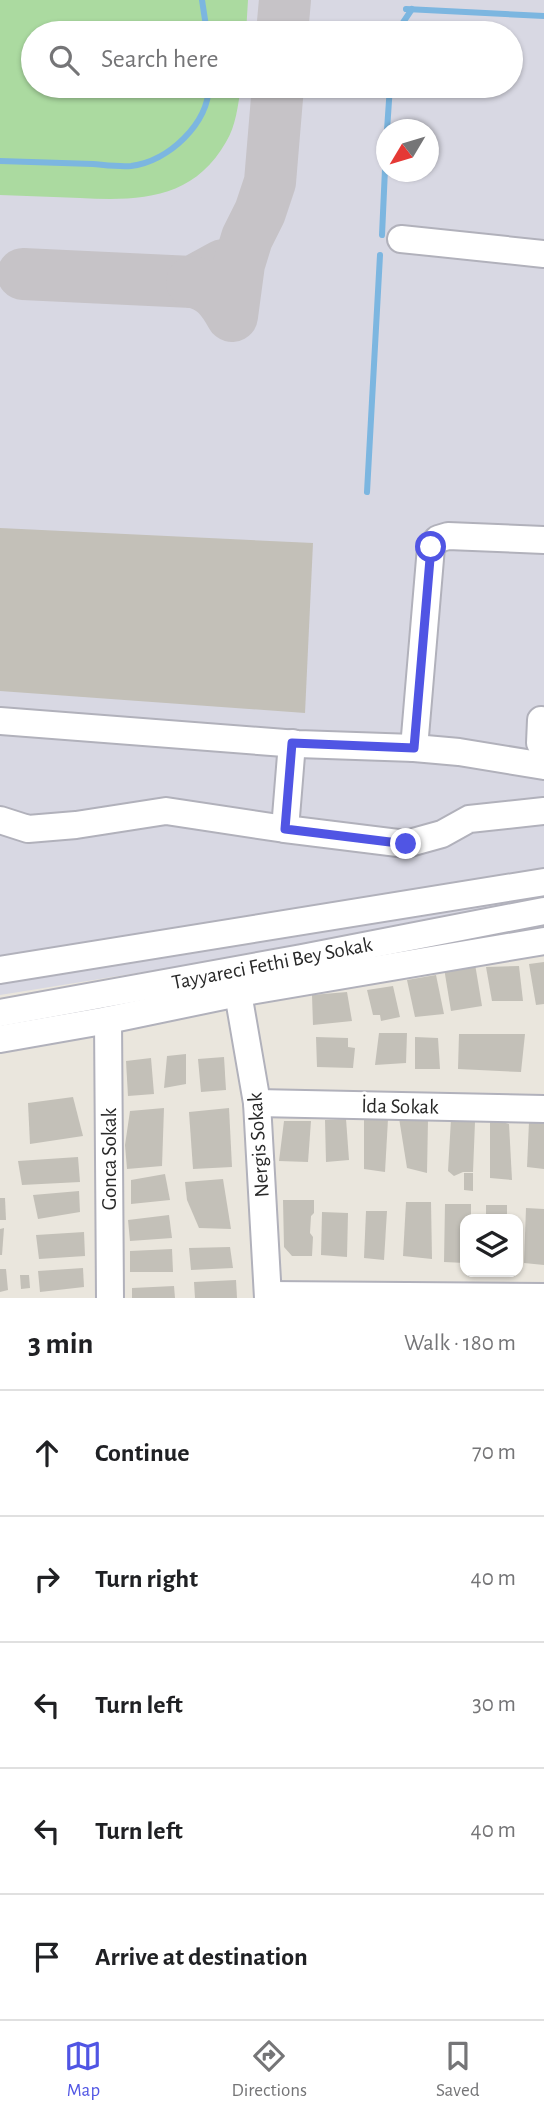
<!DOCTYPE html>
<meta charset="utf-8">
<style>
:root{--surface:#fff;--page:#f6f6f6;--text:#202124;--muted:#757577;--line:#e0e0e0;--accent:#5055e4}
body{margin:0;font-family:"Alegreya Sans",sans-serif;background:var(--page);color:var(--text)}
.controls{position:absolute;right:21px;bottom:21px;display:grid;overflow:hidden;border-radius:14px;box-shadow:0 2px 5px #0004}
.controls button{width:63px;height:63px;display:grid;place-items:center;padding:0;border:0;border-bottom:2px solid var(--line);background:var(--surface);color:var(--text);font:35px sans-serif}
.compass{position:absolute;left:376px;top:119px;width:63px;height:63px;border-radius:50%;background:var(--surface);box-shadow:0 2px 5px #0004;rotate:232deg}
.stop{position:absolute;width:21px;height:21px;margin:-16px;border:5px solid #5055e4;border-radius:50%;background:#fff}
.stop.end{background:#5055e4;border-color:#fff;box-shadow:0 2px 7px #0008}
.list{margin:0;padding:0;list-style:none}
h2{display:flex;justify-content:space-between;align-items:center;height:91px;margin:0;padding:0 28px;font-size:30px}
h2 small{font-size:23px;font-weight:400;color:var(--muted)}
.list li{display:grid;grid-template-columns:46px 1fr auto;gap:21px;align-items:center;box-sizing:border-box;height:126px;padding:0 28px;border-top:2px solid var(--line)}
.list b{display:block;font-size:26px;white-space:nowrap}
.list em{font-size:23px;font-style:normal;color:var(--muted)}
.icon{flex:none;width:38px;height:38px;fill:none;stroke:currentColor;stroke-width:2;stroke-linecap:round;stroke-linejoin:round}
.map{position:relative;flex:none;width:544px;height:1298px;overflow:hidden}
.search{position:absolute;background:var(--surface);box-shadow:0 2px 5px #0004;left:21px;right:21px;top:21px;height:77px;display:flex;align-items:center;gap:18px;box-sizing:border-box;padding:0 24px;border-radius:38px;color:var(--muted);font-size:26px}
.sheet{height:721px;background:var(--surface)}
nav{display:flex;justify-content:space-around;align-items:center;box-sizing:border-box;height:98px;border-top:2px solid var(--line);background:var(--surface);font-size:19px;color:var(--muted)}
nav a{display:grid;justify-items:center;gap:4px}
nav .on{color:var(--accent)}
.map>svg:first-child{display:block}
.airport{fill:#d8d8e3;fill-rule:evenodd}
.green{fill:#abdaa0}
.lines{fill:none;stroke-linecap:round;stroke-linejoin:round}
.stream{stroke:#7cb6e0;stroke-width:6}
.taxiway{stroke:#c6c3c7;stroke-width:52}
.building{fill:#c3c0b8}
.minor-casing{stroke:#b1b1bb;stroke-width:30}
.minor{stroke:#fff;stroke-width:26}
.route{stroke:#5055e4;stroke-width:9}
.labels{text-anchor:middle;stroke-width:6;stroke-linejoin:round;paint-order:stroke}
.street-label{font-size:21px;fill:#292929;stroke:#fff}
</style>
<div class="map">
<svg width="544" height="1298" viewBox="0 0 544 1298">
<rect width="100%" height="100%" fill="#eae6dd"/>
<path class="airport" d="M 0,0 L 544,0 L 544,901 L 300,947 L 0,995 ZM 33,33 L 511,33 L 511,86 L 33,86 ZM 386,130 L 428,130 L 428,172 L 386,172 Z"/>
<path class="green" d="M 0,0 L 248,0 L 246,33 L 33,33 L 33,86 L 241,86 C 238,105 236,126 226,142 C 193,200 139,201 80,198 C 54,197 27,196 0,195 Z"/>
<g class="lines">
<g class="stream">
<polyline points="202,0 207,33"/>
<polyline points="406,9 544,16"/>
<polyline points="396,33 412,9"/>
<polyline points="387,130 390,86"/>
<path d="M 0,161 C 31,162 62,163 93,164 C 105,165 119,167 131,166 C 169,161 208,124 209,86"/>
<polyline points="382,235 386,147"/>
<polyline points="367,492 380,255"/>
</g>
<g class="taxiway">
<polyline points="282,33 285,0"/>
<polyline points="23,274 192,282 223,265"/>
<path d="M 192,282 C 213,286 222,298 232,316 L 239,264 L 247,238 L 260,212 L 270,182 L 278,86"/>
</g>
</g>
<g class="building">
<polygon points="0,528 313,543 305,713 0,691"/>
<polygon points="544,962 544,1004 536,1005 529,964"/>
<polygon points="475,964 482,1006 451,1011 444,968"/>
<polygon points="519,966 523,1001 492,1001 486,967"/>
<polygon points="436,975 444,1014 415,1017 407,980"/>
<polygon points="393,986 400,1017 381,1021 380,1015 373,1015 367,990"/>
<polygon points="347,992 352,1021 313,1025 312,995"/>
<polygon points="379,1033 407,1033 406,1063 375,1065"/>
<polygon points="459,1034 525,1034 521,1072 458,1069"/>
<polygon points="316,1037 348,1038 348,1047 355,1048 353,1068 317,1067"/>
<polygon points="415,1037 438,1038 440,1069 415,1069"/>
<polygon points="186,1054 186,1084 164,1088 167,1056"/>
<polygon points="224,1057 226,1090 201,1092 198,1059"/>
<polygon points="151,1058 154,1094 128,1096 126,1061"/>
<polygon points="73,1097 83,1136 30,1144 28,1103"/>
<polygon points="164,1108 162,1166 127,1169 125,1145 130,1111"/>
<polygon points="229,1108 232,1167 193,1169 189,1112"/>
<polygon points="364,1117 388,1119 385,1172 364,1169"/>
<polygon points="399,1118 428,1119 427,1173 407,1168"/>
<polygon points="490,1118 509,1124 512,1180 490,1178"/>
<polygon points="346,1119 349,1160 326,1162 325,1120"/>
<polygon points="451,1119 475,1122 473,1172 463,1172 454,1176 448,1171"/>
<polygon points="284,1121 311,1121 308,1162 279,1161"/>
<polygon points="529,1122 544,1123 544,1169 527,1167"/>
<polygon points="78,1157 80,1182 22,1185 18,1161"/>
<polygon points="464,1173 473,1173 473,1191 464,1190"/>
<polygon points="165,1174 170,1200 131,1204 131,1180"/>
<polygon points="223,1179 231,1229 199,1228 187,1200 185,1182"/>
<polygon points="79,1191 80,1212 38,1219 33,1195"/>
<polygon points="0,1198 5,1198 6,1220 0,1220"/>
<polygon points="283,1200 314,1200 314,1213 311,1216 310,1233 313,1237 312,1256 292,1256 284,1247"/>
<polygon points="406,1202 431,1202 432,1259 403,1256"/>
<polygon points="445,1204 471,1204 471,1219 465,1219 465,1263 444,1262"/>
<rect x="486" y="1205" width="21" height="14"/>
<polygon points="526,1208 544,1209 544,1265 524,1263"/>
<polygon points="366,1211 387,1211 384,1260 364,1258"/>
<polygon points="322,1212 348,1213 347,1257 321,1255"/>
<polygon points="169,1215 172,1238 130,1241 128,1220"/>
<polygon points="4,1228 2,1255 0,1255 0,1229"/>
<polygon points="84,1232 85,1256 39,1259 36,1235"/>
<polygon points="230,1247 233,1268 191,1270 189,1248"/>
<polygon points="172,1249 173,1272 130,1272 130,1251"/>
<polygon points="83,1268 84,1287 40,1292 38,1271"/>
<polygon points="0,1269 6,1269 8,1290 0,1292"/>
<polygon points="20,1275 29,1275 30,1288 21,1289"/>
<polygon points="236,1280 237,1298 195,1298 194,1282"/>
<polygon points="174,1286 175,1298 132,1298 132,1288"/>
</g>
<g class="lines">
<defs>
<g id="minor">
<polyline points="401,239 544,254"/>
<polyline points="541,720 540,743 544,751"/>
<polyline points="0,721 298,744 414,748 459,752 544,766"/>
<polyline points="414,748 431,547 438,539 448,536 544,540"/>
<polyline points="0,820 28,829 76,825 166,811 285,829 406,844 442,834 469,819 544,811"/>
<polyline points="285,829 292,743"/>
<polyline points="0,970 544,882"/>
<polyline points="238,993 257,1103 268,1298"/>
<polyline points="0,1013 302,958 544,911"/>
<polyline points="108,1020 110,1298"/>
<polyline points="0,1039 108,1020 238,993 544,941"/>
<polyline points="257,1103 544,1109"/>
<polyline points="268,1295 544,1297"/>
</g>
</defs>
<use href="#minor" class="minor-casing"/>
<use href="#minor" class="minor"/>
</g>
<g class="lines">
<polyline class="route" points="406,844 285,829 292,743 414,748 431,547"/>
</g>
<g class="labels">
<g class="street-label">
<text transform="translate(272 963) rotate(-11)" y="7">Tayyareci Fethi Bey Sokak</text>
<text transform="translate(400 1106) rotate(1)" y="7">İda Sokak</text>
<text transform="translate(258 1145) rotate(-94)" y="7">Nergis Sokak</text>
<text transform="translate(109 1159) rotate(-90)" y="7">Gonca Sokak</text>
</g>
</g>
</svg>
<div class="controls">
<button><svg class="icon" aria-label="layers" viewBox="0 0 24 24"><path d="M12 4l9 5-9 5-9-5zM3 14l9 5 9-5"/></svg></button>
</div>
<svg class="compass" viewBox="-18 -18 36 36"><path d="M0-13l5 13h-10z" fill="#e53935"/><path d="M0 13l5-13h-10z" fill="#757577"/></svg>
<div class="stop" style="left:431px;top:547px"></div>
<div class="stop end" style="left:406px;top:844px"></div>
<div class="search"><svg class="icon" aria-label="search" viewBox="0 0 24 24"><circle cx="10" cy="10" r="6"/><path d="M15 15l6 6"/></svg>Search here</div>
</div>
<section class="sheet">
<h2>3 min<small>Walk · 180 m</small></h2>
<ul class="list">
<li><svg class="icon" aria-label="ahead" viewBox="0 0 24 24"><path d="M12 20V5M6 11l6-6 6 6"/></svg><div><b>Continue</b></div><em>70 m</em></li>
<li><svg class="icon" aria-label="right" viewBox="0 0 24 24"><path d="M7 20v-9h11M14 6l5 5-5 5"/></svg><div><b>Turn right</b></div><em>40 m</em></li>
<li><svg class="icon" aria-label="left" viewBox="0 0 24 24"><path d="M17 20v-9H6M10 6l-5 5 5 5"/></svg><div><b>Turn left</b></div><em>30 m</em></li>
<li><svg class="icon" aria-label="left" viewBox="0 0 24 24"><path d="M17 20v-9H6M10 6l-5 5 5 5"/></svg><div><b>Turn left</b></div><em>40 m</em></li>
<li><svg class="icon" aria-label="arrive" viewBox="0 0 24 24"><path d="M6 21V4h12l-3 4 3 4H6"/></svg><div><b>Arrive at destination</b></div></li>
</ul>
</section>
<nav>
<a class="on"><svg class="icon" aria-label="map" viewBox="0 0 24 24"><path d="M3 6l6-2 6 2 6-2v14l-6 2-6-2-6 2zM9 4v14M15 6v14"/></svg>Map</a>
<a><svg class="icon" aria-label="directions" viewBox="0 0 24 24"><path d="M12 3l9 9-9 9-9-9zM9 14v-3h6M13 9l2 2-2 2"/></svg>Directions</a>
<a><svg class="icon" aria-label="saved" viewBox="0 0 24 24"><path d="M7 4h10v16l-5-4-5 4z"/></svg>Saved</a>
</nav>
